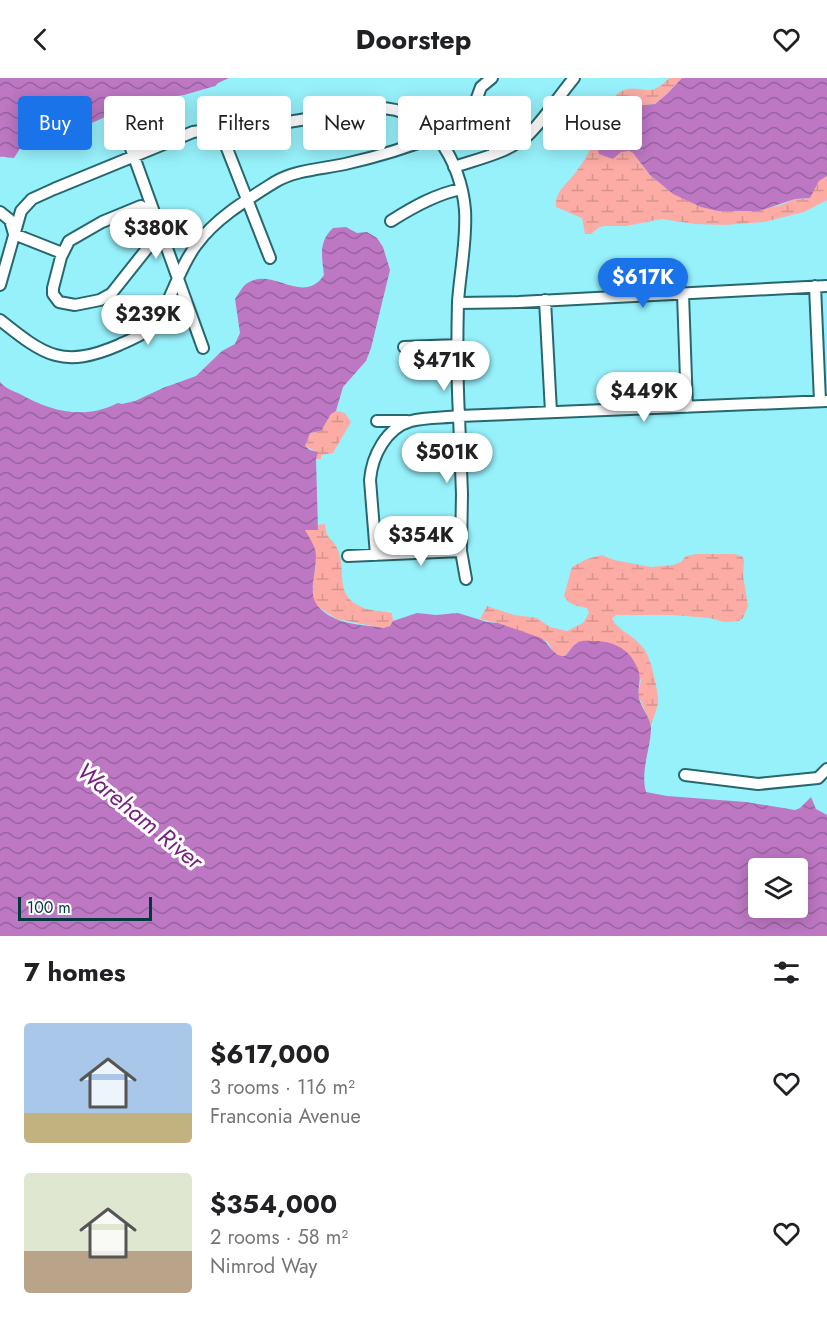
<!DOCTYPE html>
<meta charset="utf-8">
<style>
body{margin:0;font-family:Jost,sans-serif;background:#f6f6f6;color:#202124;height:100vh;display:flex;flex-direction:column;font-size:22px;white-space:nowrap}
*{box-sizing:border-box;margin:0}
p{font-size:20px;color:#757577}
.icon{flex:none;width:33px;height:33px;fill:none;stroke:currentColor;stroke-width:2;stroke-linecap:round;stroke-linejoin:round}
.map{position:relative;height:858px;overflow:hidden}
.side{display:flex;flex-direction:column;background:#fff;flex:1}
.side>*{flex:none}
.banner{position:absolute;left:18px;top:18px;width:792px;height:54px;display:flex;gap:12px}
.controls{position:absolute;left:748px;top:780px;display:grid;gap:12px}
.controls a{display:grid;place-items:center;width:60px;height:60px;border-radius:6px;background:#fff;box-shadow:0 3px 15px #0003;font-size:30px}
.scale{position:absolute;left:18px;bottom:15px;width:134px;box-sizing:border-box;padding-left:6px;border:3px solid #00383d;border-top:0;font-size:16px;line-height:21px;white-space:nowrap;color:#00383d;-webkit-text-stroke:4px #fff;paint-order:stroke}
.price{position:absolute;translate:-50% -51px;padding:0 14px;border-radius:21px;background:#fff;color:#222;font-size:20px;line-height:39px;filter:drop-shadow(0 2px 3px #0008)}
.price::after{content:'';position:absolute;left:50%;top:36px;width:18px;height:14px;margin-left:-9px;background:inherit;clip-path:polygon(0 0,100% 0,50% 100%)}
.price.selected{background:#1a73e8;color:#fff}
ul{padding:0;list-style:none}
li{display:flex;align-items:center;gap:18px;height:150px;padding:0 24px}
li span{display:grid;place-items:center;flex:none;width:168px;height:120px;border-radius:6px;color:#555}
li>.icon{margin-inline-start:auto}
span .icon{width:72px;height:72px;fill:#fffc;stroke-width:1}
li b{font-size:26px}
h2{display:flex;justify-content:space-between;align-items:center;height:72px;padding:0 24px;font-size:26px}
.tag{padding:0 21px;border-radius:6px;background:#fff;box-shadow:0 3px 15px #0003;font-size:21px;line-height:54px}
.tag.selected{background:#1a73e8;color:#fff}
header{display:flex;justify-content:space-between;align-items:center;height:78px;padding:0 24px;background:#fff;font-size:27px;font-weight:700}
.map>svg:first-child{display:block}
.wetland{fill:url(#wetland-marsh)}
.water{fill:url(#water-waves);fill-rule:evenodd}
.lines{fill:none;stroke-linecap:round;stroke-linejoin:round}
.minor-casing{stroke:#27676e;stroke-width:14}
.minor{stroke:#fff;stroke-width:10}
.labels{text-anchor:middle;stroke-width:6;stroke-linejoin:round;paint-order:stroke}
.water-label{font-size:24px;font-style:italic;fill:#751f7d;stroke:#fff}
</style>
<header><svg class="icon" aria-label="back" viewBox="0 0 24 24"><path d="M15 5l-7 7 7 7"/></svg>Doorstep<svg class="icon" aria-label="heart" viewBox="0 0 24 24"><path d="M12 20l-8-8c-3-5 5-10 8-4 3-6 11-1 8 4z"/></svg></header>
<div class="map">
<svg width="827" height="858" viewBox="0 0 827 858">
<defs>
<pattern id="wetland-marsh" width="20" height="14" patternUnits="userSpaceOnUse" patternTransform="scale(1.5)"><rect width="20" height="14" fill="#fcaba5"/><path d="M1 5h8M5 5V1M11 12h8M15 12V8" fill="none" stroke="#d6948f"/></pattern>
<pattern id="water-waves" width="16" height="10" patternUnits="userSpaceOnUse" patternTransform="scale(1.5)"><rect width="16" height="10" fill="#bd77c3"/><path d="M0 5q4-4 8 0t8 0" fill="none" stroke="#9763a0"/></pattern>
</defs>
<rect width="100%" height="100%" fill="#97f1fb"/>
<path class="wetland" d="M669,0h13l-15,16 -12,10 -31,3 -14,15 -12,28 31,1 4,2 17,22 23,19 45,17 61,-5 16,-7 15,-1 9,-17 8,-5v24l-23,12 -40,10 -40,3 -29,-1 -33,-5 -36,7h-23l-5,2 -7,6h-6l-3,-16 -26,-11c-2,-15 12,-24 20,-35 6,-8 13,-19 17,-29 6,-14 12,-45 29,-52 19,-9 26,10 47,-13z
M336,333l9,2 6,9 -18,31 -12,2v4h-5l1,-7 -12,-6 5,-13 11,-2 10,-17z
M325,446c1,16 7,13 12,24 11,23 -5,48 27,60 7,3 19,3 28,5l1,8 -3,5 -7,2 -46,-9 -22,-14 -3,-8 4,-43 -11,-24h13v-5z
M696,476h38l8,2 2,4 -1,15 5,31 -5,12 -4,3 -15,1 -14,-4 -38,-3h-56l-4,4c7,11 16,14 25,22 3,3 7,7 9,11 5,8 13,41 12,50 -1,8 -5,16 -7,23l-13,-30 3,-15 -65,-37 -11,13h-5l-6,-3 -6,-11 -50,-19 -18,-4 7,-13 27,9 23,3 13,9 17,4 16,-8 6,-10 -2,-5c-10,-2 -18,-3 -23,-12l8,-29 15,-8 15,-4 12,5 37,7 22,-2 8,-3 5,-6z"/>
<path class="water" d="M0,0h229l-11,5 -3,3 -31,9 -37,6 -18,9 -15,3 -29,13 -17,13 -12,3h-22l-13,5 -7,11c-5,0 -9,-2 -14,-1z
M682,0h145v98l-8,5 -9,17 -15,1 -36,12h-41l-17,-4 -28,-13 -23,-19 -17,-22 -4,-2 -8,1 -8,7 -14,-5 -1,-4 12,-28 13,-15 32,-3 12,-10z
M346,149l11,6 10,-1 10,6 6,9 7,23 -19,78 -5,13 -23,26 -7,24 -5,3 -10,17 -11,2 -5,13 5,4 8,2 -2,7 2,71h-13c4,8 11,16 11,26 -1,31 -14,47 20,63 14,6 32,6 47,9l7,-2 3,-5 24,-8 19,2 22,-2 29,9 11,1 43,15c9,6 12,19 24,18 4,-4 8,-11 12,-13 4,-3 10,-2 14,-2 22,-1 40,8 47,29 4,10 -1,18 1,28 2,10 11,19 12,29 0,22 -11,43 -5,65l21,4 79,6 49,8 5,-2 11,-11 5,12 11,6v121h-827v-554c5,6 13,9 20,12 32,18 64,26 98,9l4,1 13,-3 28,-13 33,-12 26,-25 13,-7 5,-11 -5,-34c3,-4 7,-12 11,-15 25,-19 57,23 78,-9 -2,-18 -6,-33 9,-47zM759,790h39v40h-39z"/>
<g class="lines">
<defs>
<path id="minor" d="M492,0l-11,9 -4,11 18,55
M120,40l83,230
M219,50l51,130
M454,89c24,-8 53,-14 73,-31 18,-17 31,-39 47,-58
M141,128l15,13 1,17 -46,58 -11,6 -25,5 -16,-3 -6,-8v-6l8,-31 8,-16 33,-19z
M0,134l10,8 4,14 48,19
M391,143c22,-14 45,-27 70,-32
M0,207l21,-74 11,-12 22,-10 139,-57 36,-5 59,-5 87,-14c55,-2 86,53 90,102 2,30 -5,62 -7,92 -1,38 -1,76 1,114 -15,2 -33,1 -48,5 -25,7 -39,35 -41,59l6,75
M815,208l5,115
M683,216l4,113
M545,222l6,112
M458,225l61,-1 308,-16
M0,242c45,36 63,49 119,25 13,-6 29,-12 38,-24 16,-24 22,-54 40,-77 19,-26 51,-45 78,-62 20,-12 47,-13 70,-18 31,-7 62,-16 91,-28
M404,269l54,-2
M377,343h30
M461,473l1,-57 -3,-78 368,-15
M348,478l113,-5 5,28
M685,697l73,9 60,-6 9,-9"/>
</defs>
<use href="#minor" class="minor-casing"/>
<use href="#minor" class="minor"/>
</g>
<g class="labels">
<g class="water-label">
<text transform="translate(140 738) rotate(39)" y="8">Wareham River</text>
</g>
</g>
</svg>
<div class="controls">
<a><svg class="icon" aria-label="layers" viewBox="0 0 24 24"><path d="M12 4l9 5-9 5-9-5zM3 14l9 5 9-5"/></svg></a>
</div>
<div class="scale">100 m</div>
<b class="price" style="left:156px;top:182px">$380K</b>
<b class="price selected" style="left:643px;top:231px">$617K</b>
<b class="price" style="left:148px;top:268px">$239K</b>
<b class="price" style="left:444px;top:314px">$471K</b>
<b class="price" style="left:644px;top:345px">$449K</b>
<b class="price" style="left:447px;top:406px">$501K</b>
<b class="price" style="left:421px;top:489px">$354K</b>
<div class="banner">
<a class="tag selected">Buy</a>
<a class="tag">Rent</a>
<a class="tag">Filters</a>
<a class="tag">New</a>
<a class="tag">Apartment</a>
<a class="tag">House</a>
</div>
</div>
<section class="side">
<h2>7 homes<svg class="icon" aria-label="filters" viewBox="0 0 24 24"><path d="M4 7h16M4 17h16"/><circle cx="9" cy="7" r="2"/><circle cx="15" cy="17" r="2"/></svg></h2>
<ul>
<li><span style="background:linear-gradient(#a9c7e8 75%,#c2b280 0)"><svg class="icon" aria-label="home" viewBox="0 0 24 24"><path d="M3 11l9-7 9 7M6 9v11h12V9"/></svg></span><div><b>$617,000</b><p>3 rooms · 116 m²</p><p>Franconia Avenue</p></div><svg class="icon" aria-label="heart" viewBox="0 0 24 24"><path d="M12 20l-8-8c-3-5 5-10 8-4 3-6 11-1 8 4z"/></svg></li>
<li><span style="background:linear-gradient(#dfe7d0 65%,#b9a48a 0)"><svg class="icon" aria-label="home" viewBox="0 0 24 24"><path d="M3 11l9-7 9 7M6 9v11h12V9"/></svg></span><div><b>$354,000</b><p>2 rooms · 58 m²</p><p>Nimrod Way</p></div><svg class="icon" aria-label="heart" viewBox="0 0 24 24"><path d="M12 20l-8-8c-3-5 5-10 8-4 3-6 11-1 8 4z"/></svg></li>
</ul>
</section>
